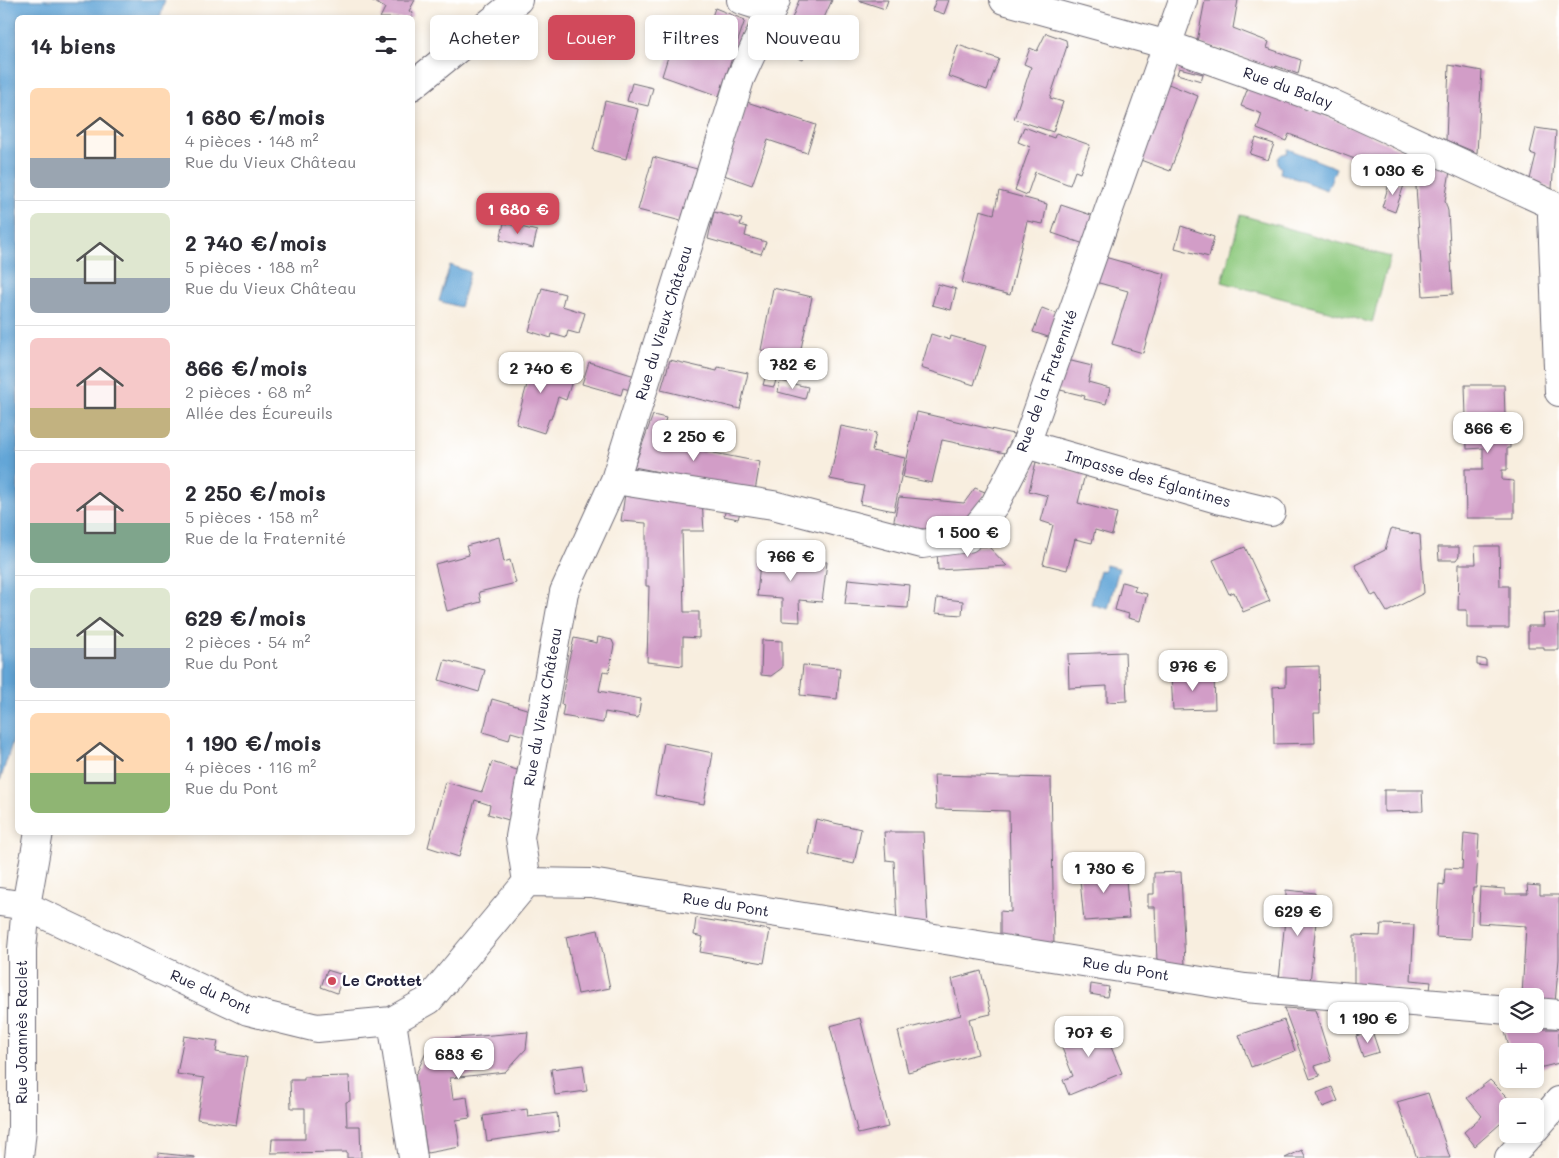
<!DOCTYPE html>
<html lang="fr">
<meta charset="utf-8">
<style>
body{margin:0;font-family:Mali,sans-serif;background:#f2f2f3;color:#2b2b33;height:100vh;display:flex;flex-direction:column;font-size:19px;white-space:nowrap}
*{box-sizing:border-box;margin:0}
p{font-size:16px;color:#7c7c81}
.icon{flex:none;width:28px;height:28px;fill:none;stroke:currentColor;stroke-width:2;stroke-linecap:round;stroke-linejoin:round}
.map{position:relative;flex:1;overflow:hidden}
.panel{position:absolute;left:15px;top:15px;width:400px;height:820px;display:flex;flex-direction:column;background:#fff;border-radius:8px;box-shadow:0 2px 8px #0003}
.panel>*{flex:none}
.banner{position:absolute;left:430px;top:15px;width:475px;height:45px;display:flex;gap:10px}
.tools{position:absolute;left:1499px;top:988px;display:grid;gap:10px}
.tools a{display:grid;place-items:center;width:45px;height:45px;border-radius:8px;background:#fff;box-shadow:0 2px 8px #0003;font-size:25px}
.price{position:absolute;translate:-50% -42px;padding:0 11px;border-radius:10px;background:#fff;color:#222;font-size:16px;line-height:32px;filter:drop-shadow(0 1px 2px #0008)}
.price::after{content:'';position:absolute;left:50%;top:30px;width:15px;height:11px;margin-left:-8px;background:inherit;clip-path:polygon(0 0,100% 0,50% 100%)}
.price.on{background:#d1495b;color:#fff}
ul{padding:0;list-style:none}
li{display:flex;align-items:center;gap:15px;height:125px;padding:0 15px}
li+li{border-top:1px solid #e1e1e2}
li span{display:grid;place-items:center;flex:none;width:140px;height:100px;border-radius:8px;color:#555}
li>.icon{margin-inline-start:auto}
span .icon{width:60px;height:60px;fill:#fffc;stroke-width:1}
li b{font-size:21px}
h2{display:flex;justify-content:space-between;align-items:center;height:60px;padding:0 15px;font-size:21px}
.chip{padding:0 18px;border-radius:8px;background:#fff;box-shadow:0 2px 8px #0003;font-size:18px;line-height:45px}
.chip.on{background:#d1495b;color:#fff}
.map>svg:first-child{display:block}
.green{fill:#8fca7f;stroke:#58765d}
.water{fill:#63a6d7;stroke:#426489}
.building{fill:#d29dc7}
.lines{fill:none;stroke-linecap:round;stroke-linejoin:round}
.street-casing{stroke:#6d6974;stroke-width:30}
.secondary-casing{stroke:#6d6974;stroke-width:30}
.street{stroke:#fff;stroke-width:28}
.secondary{stroke:#fff;stroke-width:28}
.poi-dot{fill:#d1495b;stroke:#fff;stroke-width:2}
.labels{text-anchor:middle;stroke-width:5;stroke-linejoin:round;paint-order:stroke}
.street-label{font-size:15px;fill:#22223b;stroke:#fff}
.poi-label{font-size:15px;font-weight:bold;fill:#22223b;stroke:#fff;text-anchor:start}
</style>
<div class="map">
<svg width="1559" height="1158" viewBox="0 0 1559 1158">
<rect width="100%" height="100%" fill="#fff"/>
<filter id="ink" filterUnits="userSpaceOnUse"><feTurbulence type="fractalNoise" baseFrequency=".02" numOctaves="2"/><feDisplacementMap in="SourceGraphic" scale="10" xChannelSelector="R" yChannelSelector="G"/><feConvolveMatrix kernelMatrix="1 2 1 2 8 2 1 2 1" color-interpolation-filters="sRGB"/></filter>
<filter id="wash" filterUnits="userSpaceOnUse"><feTurbulence type="fractalNoise" baseFrequency=".0096" numOctaves="4" result="noise"/><feDisplacementMap in="SourceGraphic" scale="20" xChannelSelector="R" yChannelSelector="G"/><feGaussianBlur stdDeviation="1.12" result="paint"/><feColorMatrix in="noise" values="0 0 0 0 0 0 0 0 0 0 0 0 0 0 0 0 0 1.4 0 .05"/><feComposite in="paint" operator="in"/></filter>
<g filter="url(#wash)">
<rect width="100%" height="100%" fill="#f8eedf"/>
<path class="green" d="M1241,215l149,42 -18,66 -150,-41z"/>
<path class="water" d="M0,0h165l-5,17 -142,1v707l-18,56z
M1288,149l48,19 -9,22 -47,-17 1,-5 -3,-4c-1,-7 2,-10 9,-11z
M450,265l20,7 -10,35 -21,-6z
M1105,565l14,3 -11,41 -17,-5 9,-34 4,1z"/>
<g id="blocks">
<path class="building" d="M371,0h44l-6,11 4,2 -2,5h-31l5,-10z
M799,0h33l-20,45 -3,-1 -6,16 -23,-10z
M858,0h30l-3,9z
M936,0h13l-5,14 -12,-4z
M1205,0h33l-5,28 36,14 -2,6 34,12 -3,14 -22,-8 -1,4 -50,-20 -28,-8z
M715,8l30,12 -26,76 -57,-20 15,-48 28,8z
M1046,33l20,7 1,6 -17,52 13,4 -10,30 -39,-13 17,-52 -7,-3 6,-16 7,3z
M958,45l41,14 -12,31 -39,-14z
M1449,65l33,6 -5,82 -31,-13z
M1179,68l24,6 -2,7 -24,-7z
M632,83l21,5 -5,18 -21,-5z
M1166,83l32,13 -28,75 -32,-12z
M1249,85l67,27 91,40 3,28 -121,-46 -3,7 -29,-12 5,-15 -21,-8z
M605,101l33,8 -12,50 -33,-9z
M747,102l69,23 -9,28 -39,-13 -16,45 -28,-10z
M1024,127l30,11 2,-5 34,12 -10,28 -5,-2 -5,14 -35,-13 -8,23 -12,-5 15,-43 -12,-5z
M1536,128l20,3 -4,58 -22,-10 6,-24 -6,-2z
M1256,138l18,6 -6,16 -18,-6z
M1414,155l36,16 -5,30 3,10 5,83 -30,2z
M653,157l44,12 -16,52 -43,-11z
M1390,181l14,4 -9,27 -13,-5z
M999,191l48,13 -4,20 -16,-3 -17,74 -48,-12 18,-73 14,4z
M1061,205l36,12 -10,28 -35,-12z
M714,212l28,7 -2,6 7,2 -2,9 21,6 -5,12 -53,-15z
M504,223l33,8 -4,17 -33,-8z
M1181,226l33,11 -5,20 -34,-9z
M1101,256l64,18 -22,79 -31,-9 16,-53 -36,-10z
M938,284l18,5 -5,21 -19,-5z
M542,288l23,6 -3,12 23,7 -6,21 -11,-3 -2,7 -14,-4 -1,4 -22,-7z
M773,288l39,9 -13,61 -38,-8z
M1042,308l18,7 -9,23 -18,-6z
M931,334l19,6 1,-4 35,10 -12,39 -53,-17z
M520,359l45,14 -1,2 9,3 -7,22 -8,-3 -7,22h-2l-5,14 -28,-9 12,-43 -13,-4z
M1063,359l29,7 -4,16 22,6 -4,16 -22,-5 1,-3 -33,-8z
M670,360l47,11 1,-4 30,6 -8,36 -79,-19z
M589,362l46,14 -5,14 -7,-2 -2,7 -39,-11z
M765,378l11,2 -2,7 -11,-2z
M780,381l28,6 -3,12 -27,-7z
M1465,385h39l1,30h4l1,33h-3v22h-5v10l12,1v37h-48l-1,-49h18v-21l-16,1z
M917,412l91,21 6,1 -9,19 -63,-13 -10,43 -29,-6z
M653,415l13,3 -8,24 102,20 -5,29 -121,-24z
M841,426l35,7 -4,18 33,7 -11,53 -34,-7 4,-18 -34,-7z
M1036,462l49,12 -7,29 39,10 -5,22 -17,-5 -3,13 -17,-4 -8,31 -24,-6 10,-39 -12,-4 7,-25 -19,-5z
M975,488l10,4 -6,13 -19,19 -21,7 -46,-6 6,-28 65,6z
M625,494l77,6 2,31h-22l2,81h15v26l-16,-1v29l-36,-4 2,-76h-3v-63l-25,-2z
M727,505l14,4 -3,10 -14,-3z
M1391,529l29,6 4,58 -37,19 -11,-18 -4,2 -17,-31 30,-15z
M499,537l5,25 6,-2 6,23 -37,9 2,10 -34,9 -12,-47 34,-9 -3,-9z
M988,546l19,20 -69,4 -1,-21z
M1475,546h24l1,40h9v42h-42v-18h-9l1,-46h17z
M1245,547l25,54 -27,11 -9,-20 -5,2 -16,-34z
M1438,547h21v9l-3,4h-17z
M761,550l26,3v5l40,4 -5,40 -23,-2 1,22 -18,-1v-23l-25,-2z
M848,579l62,6 -2,23 -63,-4z
M1122,582l14,4 -2,5 13,3 -7,27 -12,-3 1,-4 -14,-4z
M937,598l26,3 -1,14 -27,-2z
M1559,613v37h-15v-3h-16v-21h16l-1,-12z
M598,637l14,3 2,5 -5,27 -6,-1 -4,20 42,8 -3,19 -33,-6 -2,11 -41,-7 2,-11 -3,-1 7,-41 6,-25 23,5z
M762,640l20,1v27l-11,8 -10,-1z
M1125,652l2,49 -20,1v-16l-38,2 -1,-34z
M1477,658l9,2v6l-9,-1z
M445,660l40,10 -6,22 -40,-12z
M803,665l37,3 -3,31 -37,-4z
M1319,666l1,47h-6l1,30 -41,1 -1,-57 13,-1v-19z
M1214,674l1,35 -42,1 -2,-35z
M492,699l38,11 -5,26 -14,-4 -2,8 -26,-8z
M664,743l49,10 -9,51 -49,-9z
M492,762l28,9 -8,50 -24,-7 2,-9 -15,-5 -16,57 -31,-10 17,-65 37,10z
M934,775l117,3 3,169 -54,-9v-27l11,1 -2,-101 -73,-2z
M1384,790h38l1,21 -39,1z
M816,819l45,10 -7,35 -45,-10z
M884,832h39l5,96 -31,-5 -3,-62 -8,-1z
M1464,833l15,2 -3,53h-3l-2,51 -35,-2 3,-53 5,1 1,-17 17,1z
M1125,866l4,52 -45,3 -5,-51z
M1181,872l4,94 -28,-4 -2,-55h-7v-13h6v-21z
M1527,885l13,1v9h19v64l-4,44 -20,-2v-5h-13l4,-70 -48,-3 2,-36 25,2v5h23z
M1286,890l29,3v18h2l-7,72 -31,-3 7,-71z
M696,918l74,12 -6,33 -64,-11 3,-15 -9,-2z
M1381,924l33,1 -3,55 20,2 -1,8 -76,-5v-50l26,1z
M598,930l12,58 -32,6 -12,-57z
M327,970l16,5 -6,18 -16,-6z
M981,971l10,43 -22,5 9,35 -70,18 -10,-41 63,-16 -9,-36z
M1091,984l18,3 -2,10 -17,-3z
M1284,1008l31,2 16,51 -16,5 5,10 -10,3z
M860,1018l28,109 -30,7 -28,-108z
M1284,1020l11,31 -44,16 -12,-32z
M1100,1021l22,52 -53,22 -6,-15 10,-4 -15,-38z
M1503,1024l33,2 1,3h22v34l-20,5 -4,-11v-6h-25z
M1372,1031l7,21 -16,5 -7,-21z
M528,1032l-2,17 -21,23 -55,6 3,21 14,-2 3,21 -14,2 4,27 -33,6 -12,-77 17,-36z
M184,1036l34,5 -2,11 31,5 -11,68 -39,-6 7,-41 -27,-4z
M583,1065l4,26 -32,4 -4,-26z
M349,1076l1,25 -4,1 1,24h13l1,32h-14v-6l-76,1 1,-14h33v-31h-14l-1,-28h14v-3z
M1490,1080l26,26h-8v11l-33,29 -11,-14 18,-16 -15,-18z
M1332,1087l6,14 -15,6 -6,-14z
M1428,1093l22,65h-33l-20,-56z
M527,1109l1,8 29,-4 2,18 -72,10 -4,-25z
M1302,1150l4,8h-21z
M158,1153l37,4v1h-37z"/>
</g>
</g>
<g filter="url(#ink)">
<use href="#blocks" fill-opacity="0" stroke="#6d6974" stroke-width="1"/>
<g class="lines">
<defs>
<path id="street" d="M741,0l31,10
M1004,0l164,45 163,58 228,105
M412,86l106,-86
M1554,206l-2,10 7,176
M1026,444l195,56 50,12
M615,480l158,25 149,39 46,-6 27,-34 31,-60 157,-444
M527,882l-7,-45 44,-245 51,-112 125,-401 36,-79
M0,902l26,4 222,105 69,17 75,-7 37,-21 98,-118 64,1 654,105 263,22
M1535,1012l24,2
M392,1021l21,137
M19,1158l3,-29v-180l4,-43 13,-74"/>
<path id="secondary" d="M1535,1129l24,-28
M1509,1158l22,-24"/>
</defs>
<use href="#street" class="street-casing"/>
<use href="#secondary" class="secondary-casing"/>
<use href="#street" class="street"/>
<use href="#secondary" class="secondary"/>
</g>
</g>
<circle class="poi-dot" cx="332" cy="981" r="5"/>
<g class="labels">
<g class="street-label">
<text transform="translate(1288 88) rotate(20)" y="5">Rue du Balay</text>
<text transform="translate(664 323) rotate(-73)" y="5">Rue du Vieux Château</text>
<text transform="translate(1047 381) rotate(-70)" y="5">Rue de la Fraternité</text>
<text transform="translate(1148 479) rotate(16)" y="5">Impasse des Églantines</text>
<text transform="translate(543 707) rotate(-80)" y="5">Rue du Vieux Château</text>
<text transform="translate(726 905) rotate(9)" y="5">Rue du Pont</text>
<text transform="translate(1126 969) rotate(9)" y="5">Rue du Pont</text>
<text transform="translate(211 992) rotate(24)" y="5">Rue du Pont</text>
<text transform="translate(22 1032) rotate(-90)" y="5">Rue Joannès Raclet</text>
</g>
<g class="poi-label">
<text x="342" y="986">Le Crottet</text>
</g>
</g>
</svg>
<div class="tools">
<a><svg class="icon" aria-label="layers" viewBox="0 0 24 24"><path d="M12 4l9 5-9 5-9-5zM3 14l9 5 9-5"/></svg></a>
<a>+</a>
<a>−</a>
</div>
<b class="price" style="left:1393px;top:196px">1 030 €</b>
<b class="price on" style="left:518px;top:235px">1 680 €</b>
<b class="price" style="left:793px;top:390px">782 €</b>
<b class="price" style="left:541px;top:394px">2 740 €</b>
<b class="price" style="left:1488px;top:454px">866 €</b>
<b class="price" style="left:694px;top:462px">2 250 €</b>
<b class="price" style="left:968px;top:558px">1 500 €</b>
<b class="price" style="left:791px;top:582px">766 €</b>
<b class="price" style="left:1193px;top:692px">976 €</b>
<b class="price" style="left:1104px;top:894px">1 730 €</b>
<b class="price" style="left:1298px;top:937px">629 €</b>
<b class="price" style="left:1368px;top:1044px">1 190 €</b>
<b class="price" style="left:1089px;top:1058px">707 €</b>
<b class="price" style="left:459px;top:1080px">683 €</b>
<div class="banner">
<a class="chip">Acheter</a>
<a class="chip on">Louer</a>
<a class="chip">Filtres</a>
<a class="chip">Nouveau</a>
</div>
<section class="panel">
<h2>14 biens<svg class="icon" aria-label="filters" viewBox="0 0 24 24"><path d="M4 7h16M4 17h16"/><circle cx="9" cy="7" r="2"/><circle cx="15" cy="17" r="2"/></svg></h2>
<ul>
<li><span style="background:linear-gradient(#ffd9b3 70%,#9aa5b1 0)"><svg class="icon" aria-label="home" viewBox="0 0 24 24"><path d="M3 11l9-7 9 7M6 9v11h12V9"/></svg></span><div><b>1 680 €/mois</b><p>4 pièces · 148 m²</p><p>Rue du Vieux Château</p></div></li>
<li><span style="background:linear-gradient(#dfe7d0 65%,#9aa5b1 0)"><svg class="icon" aria-label="home" viewBox="0 0 24 24"><path d="M3 11l9-7 9 7M6 9v11h12V9"/></svg></span><div><b>2 740 €/mois</b><p>5 pièces · 188 m²</p><p>Rue du Vieux Château</p></div></li>
<li><span style="background:linear-gradient(#f6c9c9 70%,#c2b280 0)"><svg class="icon" aria-label="home" viewBox="0 0 24 24"><path d="M3 11l9-7 9 7M6 9v11h12V9"/></svg></span><div><b>866 €/mois</b><p>2 pièces · 68 m²</p><p>Allée des Écureuils</p></div></li>
<li><span style="background:linear-gradient(#f6c9c9 60%,#7fa58c 0)"><svg class="icon" aria-label="home" viewBox="0 0 24 24"><path d="M3 11l9-7 9 7M6 9v11h12V9"/></svg></span><div><b>2 250 €/mois</b><p>5 pièces · 158 m²</p><p>Rue de la Fraternité</p></div></li>
<li><span style="background:linear-gradient(#dfe7d0 60%,#9aa5b1 0)"><svg class="icon" aria-label="home" viewBox="0 0 24 24"><path d="M3 11l9-7 9 7M6 9v11h12V9"/></svg></span><div><b>629 €/mois</b><p>2 pièces · 54 m²</p><p>Rue du Pont</p></div></li>
<li><span style="background:linear-gradient(#ffd9b3 60%,#8fb573 0)"><svg class="icon" aria-label="home" viewBox="0 0 24 24"><path d="M3 11l9-7 9 7M6 9v11h12V9"/></svg></span><div><b>1 190 €/mois</b><p>4 pièces · 116 m²</p><p>Rue du Pont</p></div></li>
</ul>
</section>
</div>
